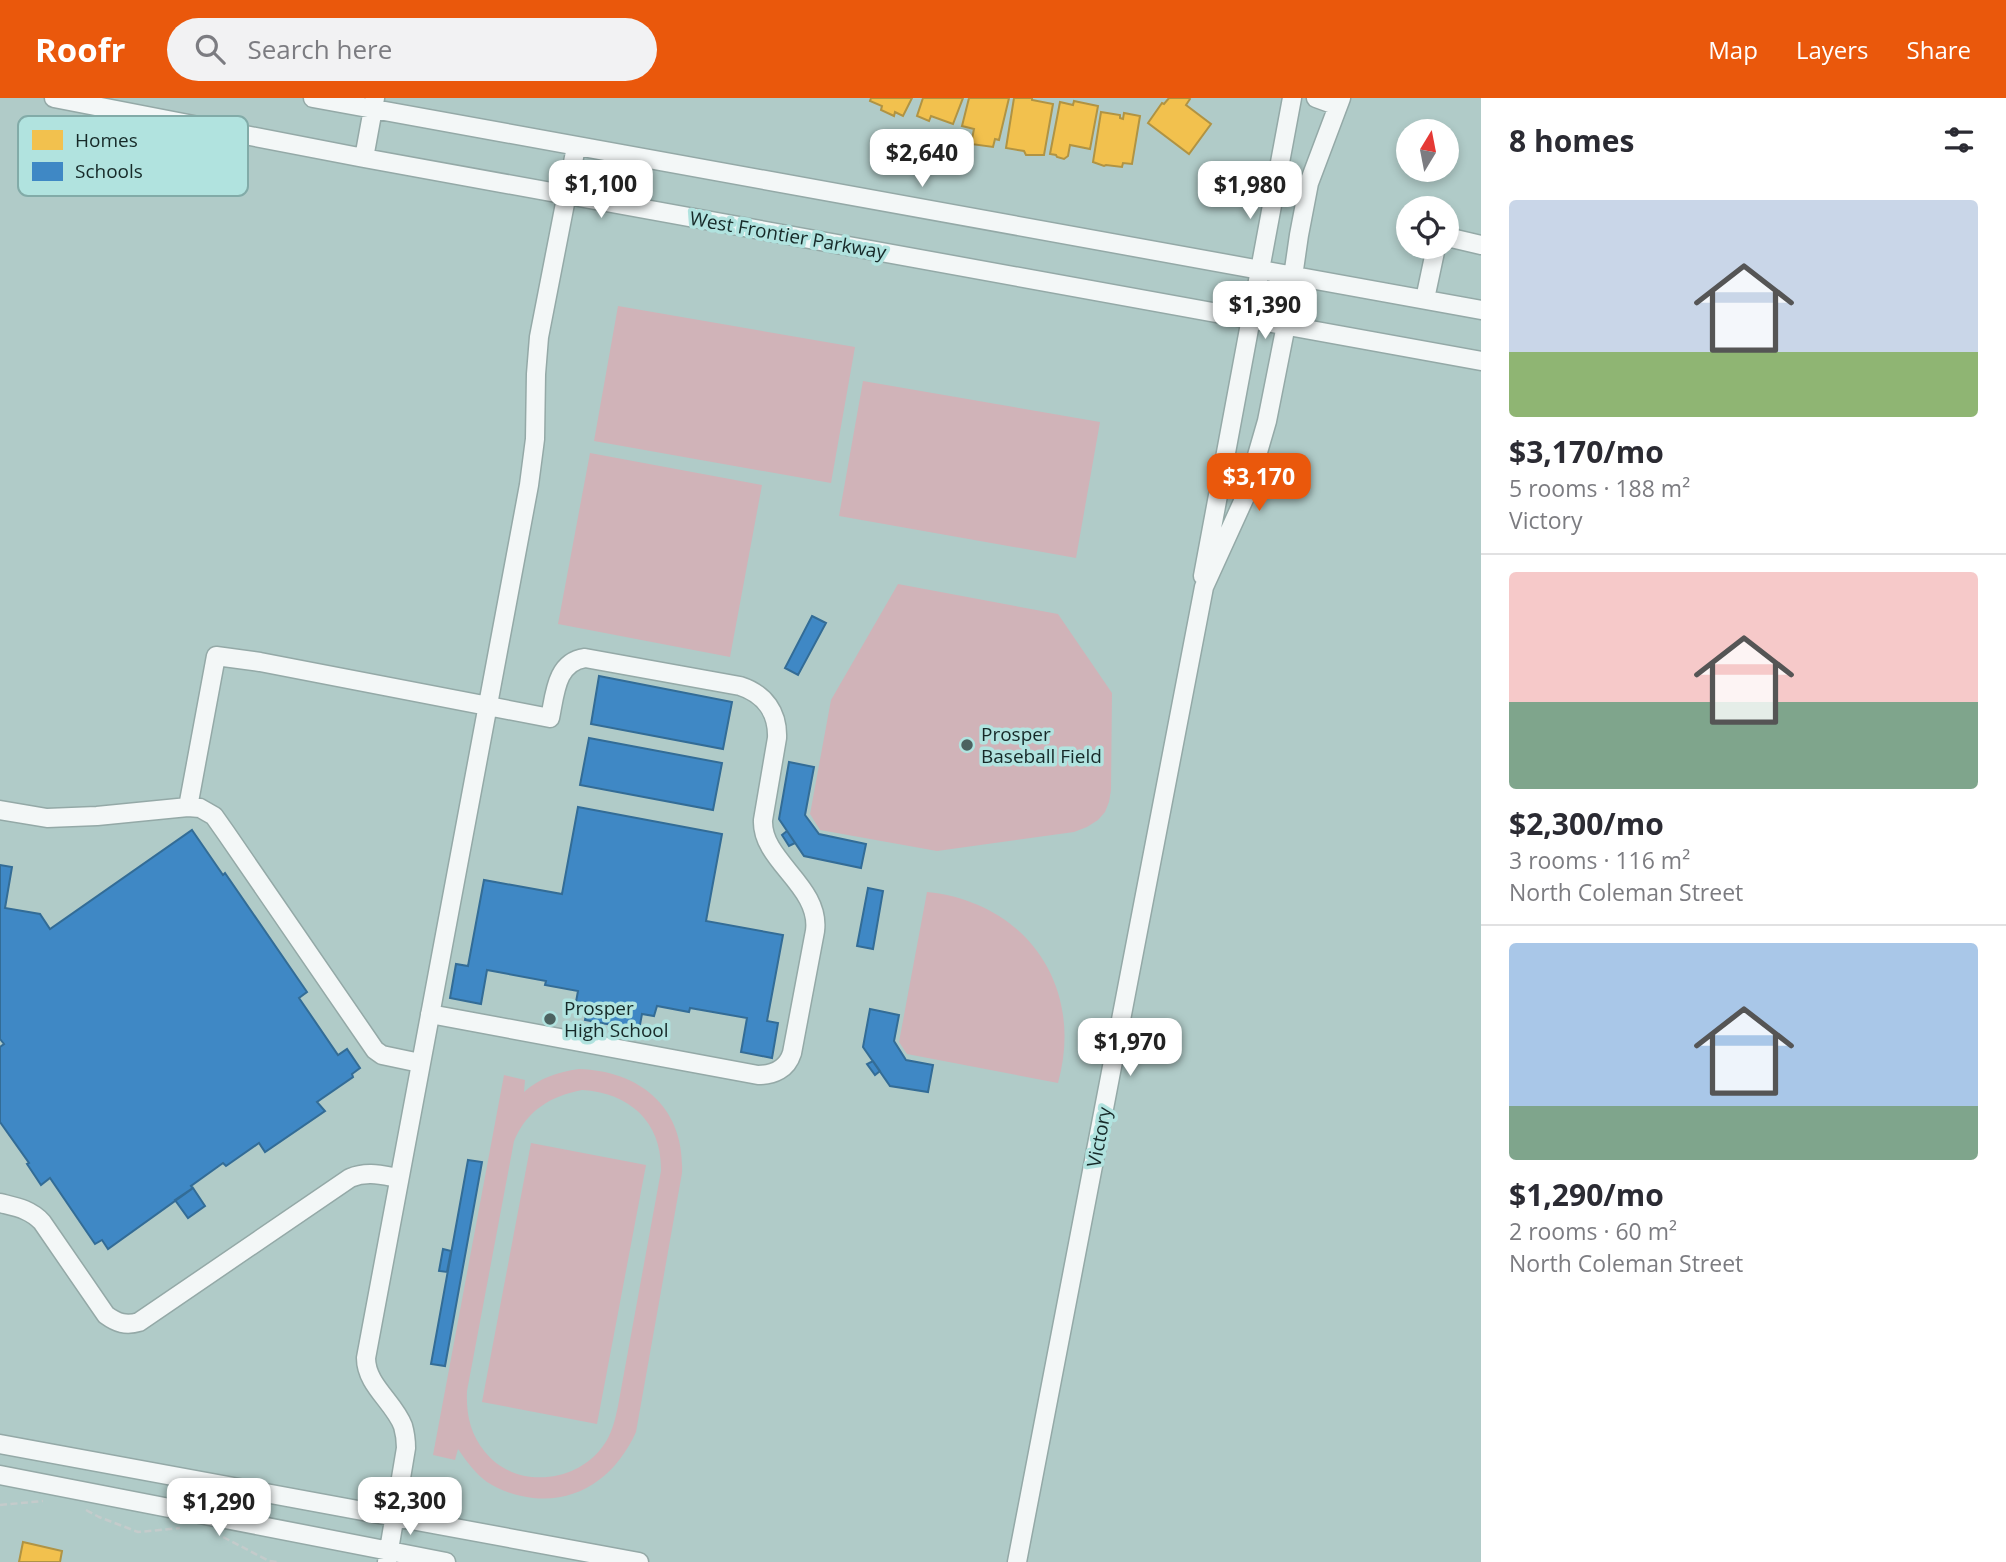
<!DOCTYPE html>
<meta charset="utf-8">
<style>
body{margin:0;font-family:"Open Sans",sans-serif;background:#f2f2f3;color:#2b2b33;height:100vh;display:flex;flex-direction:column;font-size:26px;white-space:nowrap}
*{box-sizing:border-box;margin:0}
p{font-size:23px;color:#7c7c81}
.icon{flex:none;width:38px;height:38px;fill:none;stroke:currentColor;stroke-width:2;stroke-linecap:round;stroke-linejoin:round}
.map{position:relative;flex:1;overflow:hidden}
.sheet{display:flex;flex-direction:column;background:#fff;width:525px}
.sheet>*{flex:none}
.needle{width:46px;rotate:10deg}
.fabs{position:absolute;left:1396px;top:21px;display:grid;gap:14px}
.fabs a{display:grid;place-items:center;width:63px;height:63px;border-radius:50%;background:#fff;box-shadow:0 4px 10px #0003;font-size:35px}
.price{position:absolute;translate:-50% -60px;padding:0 16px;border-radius:14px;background:#fff;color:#222;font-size:23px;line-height:46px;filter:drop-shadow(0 2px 4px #0008)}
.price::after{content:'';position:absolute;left:50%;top:42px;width:21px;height:16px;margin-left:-10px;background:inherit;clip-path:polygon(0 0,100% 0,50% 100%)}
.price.current{background:#ea580c;color:#fff}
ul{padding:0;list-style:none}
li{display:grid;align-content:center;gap:14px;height:371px;padding:0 28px}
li+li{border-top:2px solid #e1e1e2}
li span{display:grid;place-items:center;height:217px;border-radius:7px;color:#555}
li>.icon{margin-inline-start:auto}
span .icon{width:126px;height:126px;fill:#fffc;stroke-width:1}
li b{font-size:30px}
h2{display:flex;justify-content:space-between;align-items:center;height:84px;padding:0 28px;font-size:30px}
header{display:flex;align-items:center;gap:42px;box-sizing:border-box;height:98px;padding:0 35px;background:#ea580c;color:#fff}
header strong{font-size:33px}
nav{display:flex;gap:38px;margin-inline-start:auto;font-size:24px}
.search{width:490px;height:63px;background:#f2f2f3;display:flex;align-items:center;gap:18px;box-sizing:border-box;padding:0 24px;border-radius:38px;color:#7c7c81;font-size:26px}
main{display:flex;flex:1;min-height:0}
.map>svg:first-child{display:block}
.green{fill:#d0b3b8;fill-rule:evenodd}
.homes{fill:#f2c14e;stroke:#b09343;stroke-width:2}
.schools{fill:#3f88c5;stroke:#336c96;stroke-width:2}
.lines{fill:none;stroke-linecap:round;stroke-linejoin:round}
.minor-casing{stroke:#94a9a7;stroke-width:21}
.path{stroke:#c4cbcb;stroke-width:2.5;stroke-dasharray:7 3.5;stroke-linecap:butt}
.minor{stroke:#f3f7f7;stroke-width:18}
.poi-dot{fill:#4c6260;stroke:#b1e3df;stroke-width:2.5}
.labels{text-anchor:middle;stroke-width:7;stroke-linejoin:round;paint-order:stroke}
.street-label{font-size:19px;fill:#162928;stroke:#b1e3df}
.poi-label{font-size:19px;fill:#162928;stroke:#b1e3df;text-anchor:start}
.key{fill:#b1e3df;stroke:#82aba8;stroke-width:2}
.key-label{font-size:19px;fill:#162928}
</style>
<header>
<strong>Roofr</strong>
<div class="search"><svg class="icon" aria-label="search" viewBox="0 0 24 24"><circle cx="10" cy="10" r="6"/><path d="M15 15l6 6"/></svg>Search here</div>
<nav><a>Map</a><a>Layers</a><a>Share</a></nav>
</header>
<main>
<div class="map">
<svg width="1481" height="1464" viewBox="0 0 1481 1464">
<rect width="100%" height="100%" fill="#b0cbc8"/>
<path class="green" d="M618,208l237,41 -24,136 -237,-42z
M863,283l237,41 -24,136 -237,-42z
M590,355l172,32 -32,172 -172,-33z
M898,486l160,30 54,79 -1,97 -2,12 -4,10 -7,8 -11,7 -13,5 -137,19 -117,-21 -10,-16 21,-114z
M927,794c99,10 158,94 131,191l-151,-29 -8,-12z
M579,971c62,2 106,39 103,104l-46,259c-19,42 -55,71 -103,66 -16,-2 -32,-7 -46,-16 -12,-9 -20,-20 -29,-33l-3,11 -22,-5 71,-380 21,5 -1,12c16,-14 33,-20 55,-23zM582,992c48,3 80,32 79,81l-43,235c-3,14 -6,28 -15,40 -27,38 -88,43 -118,6 -15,-18 -19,-39 -18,-61l47,-250c13,-31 37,-45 68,-51z
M531,1045l115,22 -49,259 -115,-22z"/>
<path class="homes" d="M871,0h41l-9,18 -8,-4 -1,4 -13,-6 1,-4 -12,-5z
M923,0h40l-10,26 -22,-8 -2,5 -12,-5z
M969,0h40l-10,42 -4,-1 -2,8 -22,-3 3,-15 -12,-3z
M1014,0h18v2l21,4 -9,51h-18l-2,-4 -18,-3z
M1169,0h20l1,1 -4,6 25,19 -22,30 -41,-31 14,-20 2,1z
M1074,3l24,5 -8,43 -20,-4 -2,11 -4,3 -7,-2 -1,-2 -6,-1 10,-52 13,3z
M1101,14l19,3v3l3,1 1,-6 16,3 -8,48 -9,-1 -1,4 -16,-2 -2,1 -11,-4z
M23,1444l39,9 -2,11h-41z"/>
<path class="schools" d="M812,518l14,7 -28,52 -13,-7z
M599,578l133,26 -9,47 -132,-25z
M589,640l133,25 -9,47 -133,-25z
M789,664l25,5 -9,48 14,19 47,10 -5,24 -57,-12 -25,-37z
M578,709l144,27 -16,87 77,14 -16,86 11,2 -6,35 -31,-6 6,-34 -57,-10 -1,4 -32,-6 -3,10 -12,-2 -3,16 -54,-10 3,-16 -12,-2 2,-11 -33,-6 1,-4 -59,-11 -6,34 -31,-6 6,-34 12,2 16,-86 78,14z
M192,732l31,45 2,-2 82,119 -8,6 39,57 9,-6 13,19 -8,6 1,3 -36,25 8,9 -60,41 -6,-9 -33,23 -3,-3 -32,23 2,2 -85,61 -6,-9 -7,4 -45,-66 -9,7 -14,-21 2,-1 -29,-41v-75l4,-3 -4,-5v-174l12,2 -7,41 35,6 10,15z
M787,733l8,12 -6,3 -7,-11z
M868,790l15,3 -10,58 -16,-3z
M870,911l29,6 -5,26 12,19 27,5 -5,27 -38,-6 -27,-39z
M873,963l7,10 -5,4 -8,-11z
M468,1062l14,2 -37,204 -14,-2z
M193,1090l12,18 -17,12 -13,-18z
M443,1151l8,2 -4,21 -8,-1z"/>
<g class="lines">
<defs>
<path id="minor" d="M54,0l310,60 1117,203
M313,0l1168,212
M1316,0l22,8
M364,60l11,-60
M1447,139l34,8
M1425,201l11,-52
M1203,478l89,-478
M188,709l28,-151 44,6 290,56c5,-24 6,-56 35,-60l155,28c25,8 38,27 37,52l-14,82c-2,41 58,66 52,111l-23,122c-5,16 -18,22 -34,22l-328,-61
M0,712l47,8 50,-2 91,-9 12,1 14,8 12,17 149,217 7,5 38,8
M0,1105c16,4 30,6 42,19l64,93c11,8 20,11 33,7l211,-144c17,-7 31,-3 49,0
M0,1346l639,118
M0,1377l446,87
M387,1464l19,-114c0,-8 -1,-15 -3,-22 -9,-24 -37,-41 -37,-68l163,-873 6,-46 1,-65 3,-37 37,-190
M1017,1464l187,-975 41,-90 22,-76 19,-96 13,-90 10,-52 32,-85"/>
</defs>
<use href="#minor" class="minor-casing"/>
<path class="path" d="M0,1407l43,-4
M86,1412l13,7 39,15 42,-4
M223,1439l46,24 8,1"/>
<use href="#minor" class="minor"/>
</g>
<g class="poi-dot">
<circle cx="967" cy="647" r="7"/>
<circle cx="550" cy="921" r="7"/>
</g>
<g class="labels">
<g class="street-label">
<text transform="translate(788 137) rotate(10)" y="7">West Frontier Parkway</text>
<text transform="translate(1099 1039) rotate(-79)" y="7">Victory</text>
</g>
<g class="poi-label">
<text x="981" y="643">Prosper<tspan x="981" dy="22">Baseball Field</tspan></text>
<text x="564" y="917">Prosper<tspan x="564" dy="22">High School</tspan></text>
</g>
</g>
<rect x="18" y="18" width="230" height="80" rx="10" class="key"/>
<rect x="32" y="32" width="31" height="20" fill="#f2c14e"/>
<rect x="32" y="64" width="31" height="19" fill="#3f88c5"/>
<g class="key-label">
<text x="75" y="49">Homes</text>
<text x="75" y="80">Schools</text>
</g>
</svg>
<div class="fabs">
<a><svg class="needle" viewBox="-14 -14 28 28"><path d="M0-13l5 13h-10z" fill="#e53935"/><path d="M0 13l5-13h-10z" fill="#7c7c81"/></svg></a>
<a><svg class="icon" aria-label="locate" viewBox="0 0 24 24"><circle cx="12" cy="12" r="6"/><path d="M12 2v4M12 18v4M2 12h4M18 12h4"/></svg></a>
</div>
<b class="price" style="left:922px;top:91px">$2,640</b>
<b class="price" style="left:601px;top:122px">$1,100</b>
<b class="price" style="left:1250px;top:123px">$1,980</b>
<b class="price" style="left:1265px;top:243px">$1,390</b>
<b class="price current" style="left:1259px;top:415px">$3,170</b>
<b class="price" style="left:1130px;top:980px">$1,970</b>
<b class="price" style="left:410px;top:1439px">$2,300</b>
<b class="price" style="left:219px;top:1440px">$1,290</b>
</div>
<section class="sheet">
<h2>8 homes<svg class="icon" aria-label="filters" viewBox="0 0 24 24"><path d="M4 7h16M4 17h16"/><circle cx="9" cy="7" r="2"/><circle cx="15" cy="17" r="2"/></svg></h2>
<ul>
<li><span style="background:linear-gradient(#c9d6e8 70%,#8fb573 0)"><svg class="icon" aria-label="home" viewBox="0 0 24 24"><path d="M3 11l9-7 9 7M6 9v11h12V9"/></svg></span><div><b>$3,170/mo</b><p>5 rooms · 188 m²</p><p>Victory</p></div></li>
<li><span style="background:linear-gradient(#f6c9c9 60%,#7fa58c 0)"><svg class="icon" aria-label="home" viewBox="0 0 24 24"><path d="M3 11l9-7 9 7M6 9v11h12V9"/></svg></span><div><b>$2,300/mo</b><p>3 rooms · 116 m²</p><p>North Coleman Street</p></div></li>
<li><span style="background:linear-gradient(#a9c7e8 75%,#7fa58c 0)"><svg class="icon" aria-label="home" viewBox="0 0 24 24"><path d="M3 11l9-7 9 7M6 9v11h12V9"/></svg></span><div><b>$1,290/mo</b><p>2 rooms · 60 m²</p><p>North Coleman Street</p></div></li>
</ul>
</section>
</main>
